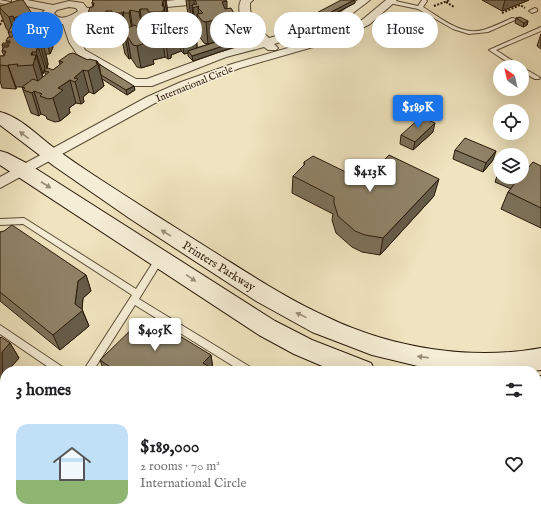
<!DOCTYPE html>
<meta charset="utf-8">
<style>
body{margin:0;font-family:"IM FELL English",serif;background:#f2f2f2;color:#202124;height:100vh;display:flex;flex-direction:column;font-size:15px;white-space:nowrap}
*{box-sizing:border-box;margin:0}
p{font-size:13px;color:#757577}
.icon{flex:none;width:22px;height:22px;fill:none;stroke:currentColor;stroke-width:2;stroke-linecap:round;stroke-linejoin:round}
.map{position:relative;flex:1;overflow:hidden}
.details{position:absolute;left:0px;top:366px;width:541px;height:156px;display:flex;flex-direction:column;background:#fff;border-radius:16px 16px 0 0;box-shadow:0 4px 16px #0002}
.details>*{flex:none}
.guide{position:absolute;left:12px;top:12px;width:517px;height:36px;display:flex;gap:8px}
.needle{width:26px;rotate:326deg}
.fabs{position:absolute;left:493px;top:60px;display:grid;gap:8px}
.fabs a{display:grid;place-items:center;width:36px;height:36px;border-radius:50%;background:#fff;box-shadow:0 4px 16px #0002;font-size:20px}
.price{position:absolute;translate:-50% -34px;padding:0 9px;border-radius:4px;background:#fff;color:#222;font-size:13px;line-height:26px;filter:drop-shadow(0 1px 2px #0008)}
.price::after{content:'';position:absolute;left:50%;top:24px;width:12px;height:9px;margin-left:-6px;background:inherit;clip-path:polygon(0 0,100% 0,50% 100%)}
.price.current{background:#1a73e8;color:#fff}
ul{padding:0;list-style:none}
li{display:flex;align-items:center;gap:12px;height:100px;padding:0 16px}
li+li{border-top:1px solid #e0e0e0}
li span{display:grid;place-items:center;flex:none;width:112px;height:80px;border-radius:12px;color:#555}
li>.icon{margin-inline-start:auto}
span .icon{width:48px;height:48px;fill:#fffc;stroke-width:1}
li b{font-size:17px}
h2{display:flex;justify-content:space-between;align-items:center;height:48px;padding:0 16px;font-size:17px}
.pill{padding:0 14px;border-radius:18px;background:#fff;box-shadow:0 4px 16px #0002;font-size:14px;line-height:36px}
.pill.current{background:#1a73e8;color:#fff}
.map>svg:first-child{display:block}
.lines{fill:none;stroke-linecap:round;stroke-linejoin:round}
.service-casing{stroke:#5b4c36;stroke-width:2}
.minor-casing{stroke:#5b4c36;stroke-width:2}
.secondary-casing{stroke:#2a1909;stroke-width:2}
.path{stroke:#2a1909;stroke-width:2;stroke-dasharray:2 1.5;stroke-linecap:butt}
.service{fill:#f5edd5;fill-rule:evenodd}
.minor{fill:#f5edd5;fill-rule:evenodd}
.secondary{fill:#f5edd5;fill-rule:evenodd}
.wall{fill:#7c7159;stroke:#2a1909;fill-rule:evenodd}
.shaded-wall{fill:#655c49;stroke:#2a1909}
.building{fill:#908368;stroke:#2a1909}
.oneway{fill:#9a8e79}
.labels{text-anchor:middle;stroke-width:3;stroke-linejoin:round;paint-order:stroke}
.far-street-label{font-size:10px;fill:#2a1909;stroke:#f5edd5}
.street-label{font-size:12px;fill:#2a1909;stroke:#f5edd5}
</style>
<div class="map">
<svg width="541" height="522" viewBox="0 0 541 522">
<rect width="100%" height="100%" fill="#efe4bf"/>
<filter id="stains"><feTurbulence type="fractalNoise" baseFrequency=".005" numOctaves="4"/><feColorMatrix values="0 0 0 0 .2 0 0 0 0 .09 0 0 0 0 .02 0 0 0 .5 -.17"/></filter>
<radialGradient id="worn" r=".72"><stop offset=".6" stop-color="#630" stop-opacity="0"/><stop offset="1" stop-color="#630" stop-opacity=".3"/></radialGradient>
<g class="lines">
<defs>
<path id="service" d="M0,0l15,3 1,1 -3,2 -13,-3z
M391,0l27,6 4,-6h4l1,1 -4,6c18,11 38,29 60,23 10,-3 20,-8 29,-12l5,1 -29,13 -19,2 -16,-5 -35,-20 -29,-6v-2z
M535,8l2,1v2l-5,2 -3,-2z
M541,27v4l-45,19 26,17h-7l-26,-17z
M522,67l17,10 1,1 -1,1h-4l-13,-7z
M24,218l112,71 21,-33h6l1,2 -1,2 -24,39 113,69 2,3h-13l-106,-66 -42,66h-10l49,-76 -109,-71 -23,1v-6z
M0,325l64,43 2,3h-12l-54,-37z
M5,461v12l-5,3v-12z
M280,517h14v1l-2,4 -11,-1z"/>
<path id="minor" d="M12,0h15l26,5 16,-4 14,2 4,5 26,-1 1,2 -1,2 -27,3 -7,6 -6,2 8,20 4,8 51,29h11l71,-26 41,-12c-10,-10 -25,-26 -18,-41h12l-3,3c-1,16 8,25 19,35l41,-11 31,-15 17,-12h12l-21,16 -31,15 -44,13 4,4 -2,2h-8l-4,-3 -38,10 -74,29h-19l-56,-32 -8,-12 -6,-18c-10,0 -17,-2 -20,-12l2,-2 -33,-7zM69,7l7,1 2,3c-7,5 -19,11 -24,2l3,-3z
M176,0h38l-5,3 -63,6 -5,-3 5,-3z
M386,0h11l-27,24 -29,15 -101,29 -51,20 -34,15 -155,85v-11l147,-80 34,-15 51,-18 101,-29 29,-15z"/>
<path id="secondary" d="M0,112c20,5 37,23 53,35 14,10 28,20 42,29 41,27 83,53 124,79 35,22 70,45 108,62 64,31 144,44 214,31v22l-7,1h-90l-18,-3 -54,-13 -60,-23 -56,-31 -127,-83 -75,-52 -54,-41z
M0,151l7,2 23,12 245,156 37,19 59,23 4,8h-41l-40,-17 -35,-19 -259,-170z
M541,376v22l-5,1v-22z
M541,434v28l-5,2v-28z
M374,517h52l-2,5h-52z
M428,517h35l-2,5h-35z"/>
</defs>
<use href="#service" class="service-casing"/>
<use href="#minor" class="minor-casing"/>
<use href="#secondary" class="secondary-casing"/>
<path class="path" d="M446,2l8,5
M434,6l16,-6
M502,13l18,-8 5,3
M0,25l4,-9"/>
<use href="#service" class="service"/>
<use href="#minor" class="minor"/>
<use href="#secondary" class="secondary"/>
</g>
<path class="wall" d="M93,0h73l2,15 18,4 8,5 -1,-4 -2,1 -3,-6 -2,-15h35l6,9 9,27 12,2 1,4 -56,19 -5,-5v-3l-4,1 -3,-3 -10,4v3l-3,1 -3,-2 -12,3 1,4 -13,4 -4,-1 -6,-9 -2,1 -4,-5 -4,-19h-5v-2h-5l-1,3h-15l-1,-1h-1l-5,-22 5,-6 -1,-4zM196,29h3v7l5,7 4,1 14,-4 -26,8 1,-1z
M482,0h47l-27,11z
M355,3l-40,21 -7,-3 1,-4z
M0,6l31,6 4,12 11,1 7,22 -3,7h-4l2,10 -1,4h-2l-1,3 9,-1 7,-5 -1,-4 29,-1 9,1 2,3 36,26 -8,5 -25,-16 2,7 -10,8 -5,-2 -6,5 1,5 -3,2 -5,-1 -7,5 1,5 -10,8 -5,1 -8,-3 -1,-3 -5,-2 -2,2 -8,-3 -9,-26h-6v2l-14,-1 -2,-7v-25h4l-2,-5 1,-3 -1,-3 5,-2 -1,-2 4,-4 -2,-5h1l-3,-4 -6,-16zM44,71l2,4 -3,2 -1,-3h1z
M516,18l12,3 -1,4 -4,2 -8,-4z
M541,34v15l-4,-3z
M433,132l-20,18 -13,-6 1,-9z
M455,150l38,10 -10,12 -30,-13z
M304,162l52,15 12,-1 66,20 -54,59 -18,-3 -10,-5 -16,-14 -4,-13 1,-6 -41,-21 1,-17 11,-11z
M541,166v62l-40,-19 7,-17 3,-3 -16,-7 3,-9 2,-2v6h22l4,-8z
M0,232l86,43 5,16 -8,7 -1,11 7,17 -29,24 -60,-49z
M143,328l68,27 2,15 -1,1h-108l-4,-11z
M0,338l10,5 9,15 -8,9v4h-6v45l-5,5z"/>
<path class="shaded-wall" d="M165,0h1l3,19 -2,-1z
M189,0h5v7l5,-1 -1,2 1,8 -2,-2 2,15h-3l1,18 -1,1 1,2 -9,1v2l-4,1 -3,-22 2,-14 3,-1 1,13 8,-5 -2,-17 -1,-3 1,15 -2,1z
M354,0h1v3l-40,21 1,-4z
M505,0h24l-27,11z
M163,1l1,8v-3l3,23 -3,5 -3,-22z
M227,1v15l8,-1 1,22 -28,7 -2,-22 16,-20z
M140,9l3,22v3l-4,-22z
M130,10l3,22v3l-4,-22z
M106,11l5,22 -1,3 -4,-22z
M124,11l-1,2 4,20 -1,2 -4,-22z
M31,12l6,21 1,-1 2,7 1,-2 6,22v1l1,4 -1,4 -7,-23 -19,-5 -7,-22z
M13,16l7,22 -6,-6 -5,-15z
M528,21l-1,4 -4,2 1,-4z
M44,23l1,5 1,-3 7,22 -3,7 -6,-22 -1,-7z
M179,29l2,22 -10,4v3l-3,1 -3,-22 1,-4z
M162,35l3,22 -12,3 1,4 -13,4 -4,-22 10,-8z
M125,36h2l4,22 -2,1z
M248,38l1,4 -56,19 -1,-5z
M38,46l7,22 -2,6 -7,-22z
M32,52l3,8 1,-5 7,23 -3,10 -7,-23 -2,-10z
M97,61l7,25 -10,8 -6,-23z
M8,65l8,22v2l-8,-23z
M83,70l6,22 -6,5 1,5 -3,2 -7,-26z
M70,80l6,23 -7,5 1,5 -10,8 -7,-23 5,-10z
M134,86l1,4 -8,5 -1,-5z
M34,91l7,23 -2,2 -7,-23z
M435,123l-2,9 -20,18 2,-8z
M496,151l-3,9 -10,12 3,-9z
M439,179l-5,17 -54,59 3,-17z
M86,275l5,16 -8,7 -1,12 7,16 -29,24 -7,-15 22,-31 3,-23z
M10,343l9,15 -8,9v4h-6v12l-3,-5v-26z
M211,355l2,15 -1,1h-8l-1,-8z
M0,408l5,8 -5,5z
M98,517h16l-3,5h-17z"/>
<path class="building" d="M19,0h4l8,12 -17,6 -1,-2 -4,1 -9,-9v-2z
M93,0h72l-2,1 -1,5h2v4l-3,2h-13v-3h-8l-1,3 -9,-2 -1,3h-6l1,-2 -2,2h-10v-2h-6v3h-16v-2l-2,1 2,-6h3l1,-4h-2z
M195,0h30l2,1 -5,1 3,7 6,-1 4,7 -29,7 -4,-1 -5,-7 6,-1 -5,-5 1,-2 -6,2 -1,-3 5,-1z
M341,0h13l-38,20 -7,-3z
M178,13h3l5,4 -3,1 12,7 -2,1 1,1 -13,5 -2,-3 -13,4 2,3 -3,1 -3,-2 -15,3 3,3 -13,5 -4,-1 -6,-9h-2l-4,-4 2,-1 -1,-1 13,-5 3,3 13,-4 -3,-3 4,-1 3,2 13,-4 -2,-2z
M520,17l8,4 -4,2 -8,-5z
M44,23l-1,2h3l-2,7h-6l-2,5h5l-2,3 -3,2h6l-2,3h-5l3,1 -2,6h-4l-1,3h5l-3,10 -16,1 1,-2 -10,1v1l-8,-1v-9h4l2,-5h-4l2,-4h4l1,-2h-7l1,-2h7v-2h-4l2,-4h4l2,-5h-6l4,-7z
M243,33l5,5 -56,18 -4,-5z
M73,53l15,7 1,-1 8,2 -1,2 2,1 -10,7 -5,-1 -9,8 4,1 -3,3 -5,-2 -12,8 5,2 -10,8 -5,1 -8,-3 2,-2 -8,-3 -2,2 -9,-3 2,-2 -3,-1 11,-8 5,2 11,-9 -5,-1 4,-3 5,2 10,-8 -4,-1 10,-7z
M99,64l35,22 -8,4 -25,-15z
M421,117l14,6 -20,19 -14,-7z
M465,138l31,13 -10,12 -31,-13z
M389,155l50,24 -56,59 -18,-3 -10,-4 -17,-15 -4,-13v-6l-41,-21 12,-12 -1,-2 9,-6 43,21 4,-3 8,2z
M533,162l8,4v42l-33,-16 12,-15h2v-2z
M522,167l4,2 -4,5z
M508,177h11l-3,4z
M12,225l74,50 -8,6 -3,23 8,6 -30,25 -53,-43v-60l4,-1z
M152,319l59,36 -8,8 8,5 -3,3h-92l-16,-11 37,-36 6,4z
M1,337l9,6 -8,9v26l3,2v26l-1,1 -4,-3v-66z
M14,517h84l-4,5h-10l-3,-2 -2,2h-69z"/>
<defs><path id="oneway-solid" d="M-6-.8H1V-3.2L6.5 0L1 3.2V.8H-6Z"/></defs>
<g class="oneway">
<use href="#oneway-solid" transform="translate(24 135) rotate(-143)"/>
<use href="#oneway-solid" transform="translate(46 185) rotate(33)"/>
<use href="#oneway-solid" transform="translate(166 233) rotate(-148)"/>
<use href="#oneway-solid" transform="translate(191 278) rotate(34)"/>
<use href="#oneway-solid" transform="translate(301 315) rotate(-154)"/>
<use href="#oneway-solid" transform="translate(423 357) rotate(-173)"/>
</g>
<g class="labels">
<g class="far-street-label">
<text transform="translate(194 83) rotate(-22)" y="4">International Circle</text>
</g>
<g class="street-label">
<text transform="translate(219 266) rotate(32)" y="4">Printers Parkway</text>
</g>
</g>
<rect width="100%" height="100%" filter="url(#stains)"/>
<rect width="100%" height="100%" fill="url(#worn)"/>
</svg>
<div class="fabs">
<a><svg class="needle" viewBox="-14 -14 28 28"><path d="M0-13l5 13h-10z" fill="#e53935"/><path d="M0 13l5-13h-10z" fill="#757577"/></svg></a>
<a><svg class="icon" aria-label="locate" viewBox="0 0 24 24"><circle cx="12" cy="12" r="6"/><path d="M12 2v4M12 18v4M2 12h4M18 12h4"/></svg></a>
<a><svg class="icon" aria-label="layers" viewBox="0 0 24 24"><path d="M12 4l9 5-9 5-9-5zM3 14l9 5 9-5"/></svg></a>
</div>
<b class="price current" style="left:418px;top:129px">$189K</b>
<b class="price" style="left:370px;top:193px">$413K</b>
<b class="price" style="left:155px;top:352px">$405K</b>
<div class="guide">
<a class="pill current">Buy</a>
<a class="pill">Rent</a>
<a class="pill">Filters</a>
<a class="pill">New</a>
<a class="pill">Apartment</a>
<a class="pill">House</a>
</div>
<section class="details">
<h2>3 homes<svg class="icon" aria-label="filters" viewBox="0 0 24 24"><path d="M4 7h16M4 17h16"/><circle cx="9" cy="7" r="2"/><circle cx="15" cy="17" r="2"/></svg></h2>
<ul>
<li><span style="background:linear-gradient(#bfe0f5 70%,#8fb573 0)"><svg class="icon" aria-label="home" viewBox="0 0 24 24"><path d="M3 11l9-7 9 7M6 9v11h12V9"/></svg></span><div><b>$189,000</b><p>2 rooms · 70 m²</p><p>International Circle</p></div><svg class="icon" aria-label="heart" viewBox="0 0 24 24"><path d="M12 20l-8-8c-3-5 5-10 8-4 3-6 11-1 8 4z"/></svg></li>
</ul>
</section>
</div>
